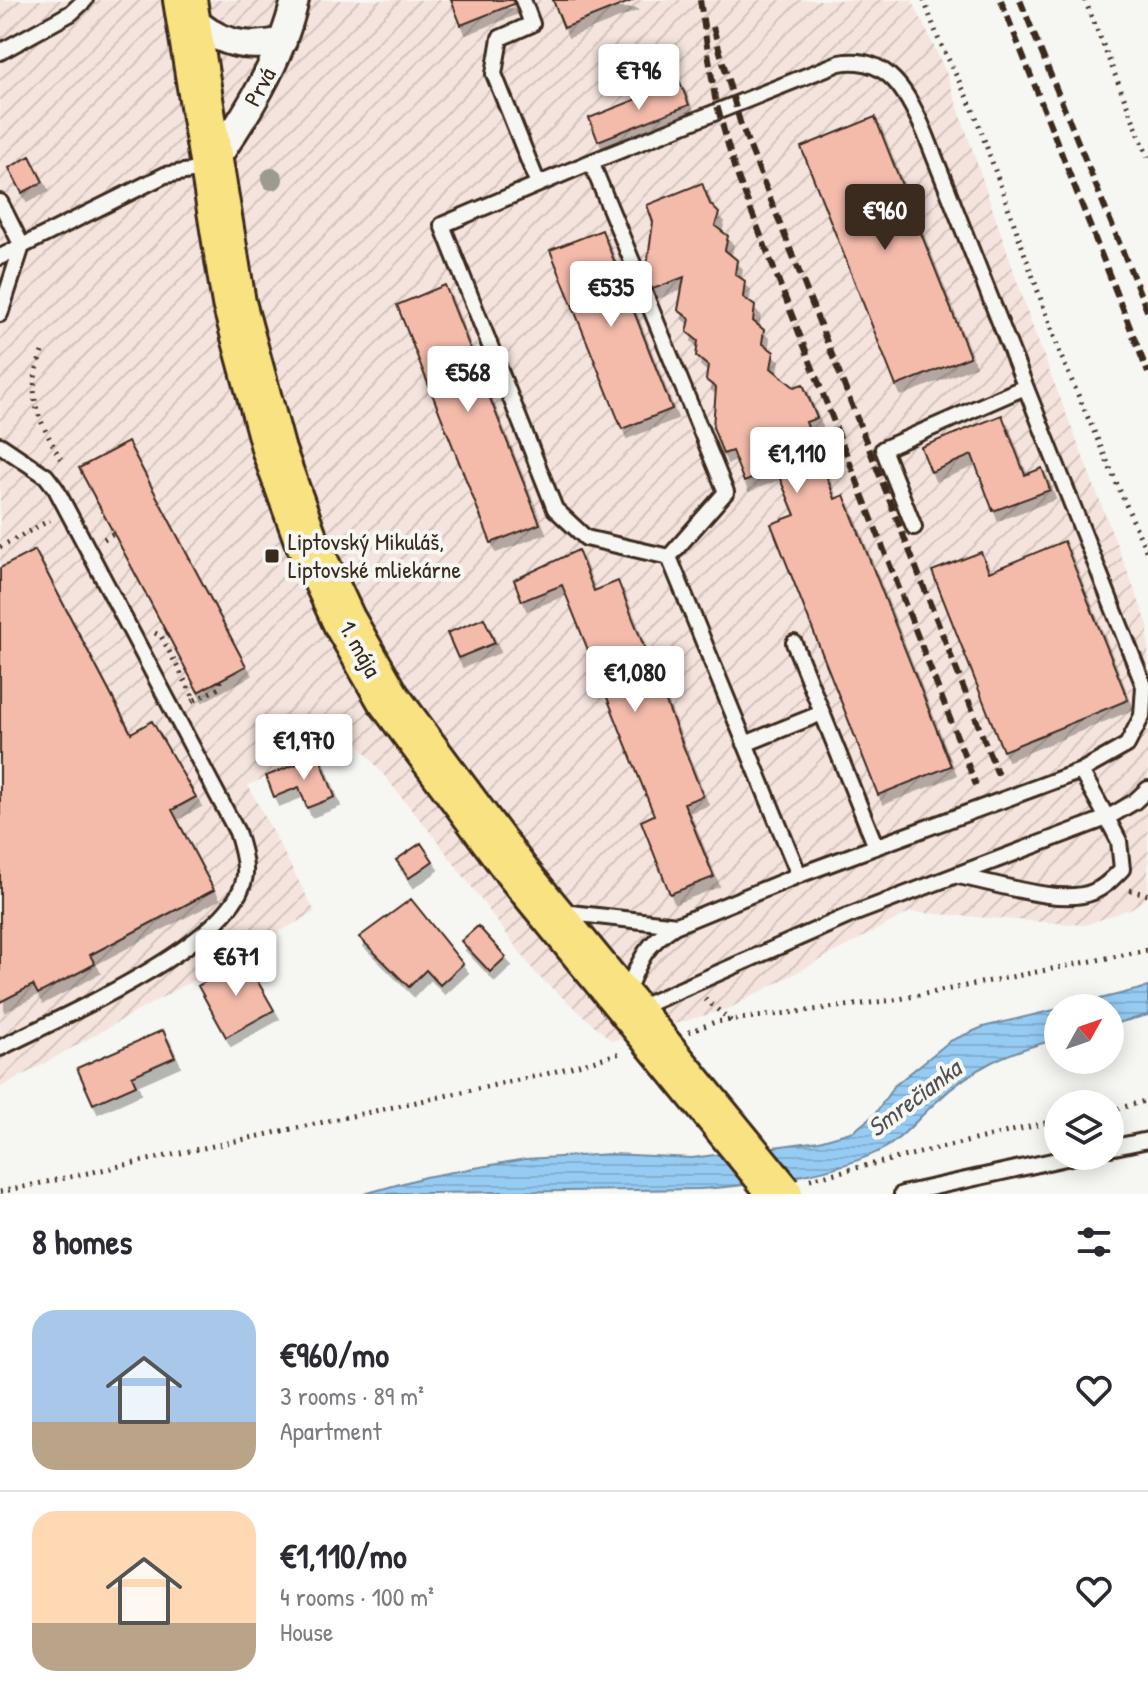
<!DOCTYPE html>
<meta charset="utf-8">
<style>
body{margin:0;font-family:"Patrick Hand",sans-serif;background:#f2f2f3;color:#2b2b33;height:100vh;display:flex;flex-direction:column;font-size:30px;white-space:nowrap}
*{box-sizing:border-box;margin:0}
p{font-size:26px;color:#7c7c81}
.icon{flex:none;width:44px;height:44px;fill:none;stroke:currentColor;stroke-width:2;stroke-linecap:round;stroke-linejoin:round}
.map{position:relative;height:1194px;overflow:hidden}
.panel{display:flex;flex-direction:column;background:#fff;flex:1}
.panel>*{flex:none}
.needle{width:52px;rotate:50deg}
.controls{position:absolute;left:1044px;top:994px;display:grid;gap:16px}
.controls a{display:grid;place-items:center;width:80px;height:80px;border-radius:50%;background:#fff;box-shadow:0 4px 20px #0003;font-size:40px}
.price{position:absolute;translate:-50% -68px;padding:0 18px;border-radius:8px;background:#fff;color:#222;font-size:26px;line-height:52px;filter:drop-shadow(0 2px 4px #0008)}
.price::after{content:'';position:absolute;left:50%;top:48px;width:24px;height:18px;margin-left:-12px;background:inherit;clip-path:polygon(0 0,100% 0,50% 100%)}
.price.on{background:#3b2a1e;color:#fff}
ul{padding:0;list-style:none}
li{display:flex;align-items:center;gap:24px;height:200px;padding:0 32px}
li+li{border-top:2px solid #e1e1e2}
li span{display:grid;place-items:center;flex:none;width:224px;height:160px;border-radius:24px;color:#555}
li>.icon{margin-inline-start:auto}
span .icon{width:96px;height:96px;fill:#fffc;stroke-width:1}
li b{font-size:34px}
h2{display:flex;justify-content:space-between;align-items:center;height:96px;padding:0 32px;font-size:34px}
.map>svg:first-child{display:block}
.industrial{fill:url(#industrial-furrows)}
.water{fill:url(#water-rules);stroke:#728b9e;stroke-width:2}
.building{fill:#f4bbab;stroke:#3b2a1e;stroke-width:2;filter:url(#shadow)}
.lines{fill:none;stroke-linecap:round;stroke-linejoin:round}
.lane-casing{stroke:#3b2a1e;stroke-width:20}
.street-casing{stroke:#3b2a1e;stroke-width:32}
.primary-casing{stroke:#3b2a1e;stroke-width:48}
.path{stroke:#3b2a1e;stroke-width:5;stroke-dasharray:2 6;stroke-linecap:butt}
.lane{stroke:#f6f6f2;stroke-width:14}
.street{stroke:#f6f6f2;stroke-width:26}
.primary{stroke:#f8e281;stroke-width:42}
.rail{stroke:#3b2a1e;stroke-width:6;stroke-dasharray:12 6;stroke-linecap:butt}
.primary-bridge-casing{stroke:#3b2a1e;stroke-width:48;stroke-linecap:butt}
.primary-bridge{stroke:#f8e281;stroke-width:42}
.tree{fill:#9b9c8f}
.poi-dot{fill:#3b2a1e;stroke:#f6f6f2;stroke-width:3}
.labels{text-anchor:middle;stroke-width:8;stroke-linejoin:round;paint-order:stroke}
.street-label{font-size:24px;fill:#3b2a1e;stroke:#f6f6f2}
.poi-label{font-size:24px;fill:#3b2a1e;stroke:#f6f6f2;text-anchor:start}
.water-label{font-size:26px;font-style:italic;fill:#525254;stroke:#f6f6f2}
</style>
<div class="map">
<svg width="1148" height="1194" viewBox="0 0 1148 1194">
<defs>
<pattern id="industrial-furrows" width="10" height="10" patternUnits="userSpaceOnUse" patternTransform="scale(2)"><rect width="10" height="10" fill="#f5e4dd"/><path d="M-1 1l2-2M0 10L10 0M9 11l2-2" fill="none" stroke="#d3c4bd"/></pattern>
<pattern id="water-rules" width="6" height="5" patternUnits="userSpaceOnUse" patternTransform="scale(2)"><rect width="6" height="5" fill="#96ccf4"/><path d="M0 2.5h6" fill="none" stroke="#82afd1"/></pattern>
<filter id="shadow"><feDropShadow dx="5" dy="9" stdDeviation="0" flood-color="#0004"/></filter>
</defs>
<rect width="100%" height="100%" fill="#f6f6f2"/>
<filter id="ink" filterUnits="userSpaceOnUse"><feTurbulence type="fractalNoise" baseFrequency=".0125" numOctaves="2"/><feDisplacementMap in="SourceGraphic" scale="16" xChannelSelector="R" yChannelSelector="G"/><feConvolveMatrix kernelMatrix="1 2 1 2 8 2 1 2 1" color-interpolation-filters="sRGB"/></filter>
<g filter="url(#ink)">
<path class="industrial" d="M0,0h912l34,72 88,259 114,294v272l-18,12 -45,16 -175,-13 -182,97 -116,32 -75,-66 -102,-137 -80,-98 -107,45 67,127 -315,176z"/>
<path class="water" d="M1148,987v28l-38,10v-17h-46z
M1058,1009v30c-51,13 -84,27 -123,64 -17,15 -30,33 -50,45 -44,25 -134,38 -185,41l-336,5 61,-17 100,-18 87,-5 80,4 127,-17 35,-10 21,-17 19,-28 56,-45 33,-14z"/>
<path class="building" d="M451,0h62l1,4 -53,21z
M553,0h78l1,1 -68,27z
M680,82l9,23 -91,36 -9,-23z
M875,117l95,240 -74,29 -95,-239z
M30,156l13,26 -21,11 -13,-25z
M702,183l8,21 9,9 -4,13 13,10 -3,14 12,10 -2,14 10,7 -2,16 12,9 -2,15 11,9 -2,13 12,9 -3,16 23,19 9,-3 14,34 -11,4 29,77 9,-4 107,271 -73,29 -107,-271 24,-9 -19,-46 -32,13 -12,-31 -9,3 -10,-27 3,-39 -10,-8 2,-14 -12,-10 2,-15 -11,-9 3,-13 -12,-9 6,-33 -31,12 -12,-6 5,-10 7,-51 -6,-17z
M602,230l70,179 -50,20 -72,-179z
M445,285l95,239 -49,19 -94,-238z
M1002,415l23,60 17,-7 8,22 -57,21 -21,-56 -41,17 -10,-25z
M128,442l118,224 -48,26 -119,-224z
M1064,541l64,159 -125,51 -71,-180 49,-19 8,20z
M35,550l96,183 21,-12 44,76 -24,13 42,80 -124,65 5,9 -57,30 -5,-9 -33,17v-434z
M578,550l16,41 24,-10 85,215 -19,7 30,74 -44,17 -29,-73 13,-6 -92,-230 -40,16 -8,-21z
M484,618l11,25 -37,15 -11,-25z
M319,755l16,42 -28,11 -8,-21 -25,10 -8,-21z
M421,843l12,18 -24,17 -13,-18z
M411,899l52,65 -23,21 -14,-15 -17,17 -50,-50z
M478,926l28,31 -16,15 -29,-31z
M245,959l29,51 -48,27 -28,-51z
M163,1030l12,27 -43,19 4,9 -43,19 -16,-36z"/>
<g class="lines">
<defs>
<path id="lane" d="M523,0l9,24 -32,14 -6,36 44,110
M0,52l71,-39 14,-13
M0,202l22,44 -22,68
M0,257l165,-82 45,-7
M636,271l-45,-109 -149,63 113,284 31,29 83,19
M644,292l82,200 -57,65 130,318
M0,445l46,31 10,13 181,343c4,13 9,29 8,42 -6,68 -189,145 -245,174
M914,527l-31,-78 142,-62
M794,643l82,204
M745,744l77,-31
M1081,771l26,47 27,-16 14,-13
M562,912l115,13 122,-50 282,-104 46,-26 15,-29 2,-30 -219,-553c-17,-39 -37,-79 -86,-70l-248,99
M625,996c15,-35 18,-50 51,-71
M634,1010l214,-94 259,-98 12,23 3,28c-9,9 -17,18 -29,23 -32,14 -100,-10 -135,-16
M1110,1148l38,-8
M902,1194l173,-38"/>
<path id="street" d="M189,16c28,27 56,34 94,25
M210,168c35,-51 71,-107 85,-168"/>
<path id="primary" d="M185,0l49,303 40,148 31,86 39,84 44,77 129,174 165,201"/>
</defs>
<use href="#lane" class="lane-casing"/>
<use href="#street" class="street-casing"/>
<use href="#primary" class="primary-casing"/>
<path class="path" d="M924,0l14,38 37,76 86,242 87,199
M1085,0l63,157
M42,352c-18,49 -2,67 20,110
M104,539l10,-6
M0,547l50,-27
M155,633l6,3 34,64 -6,3
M195,700l24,-12 1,-8
M1130,890l18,5
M705,999l26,22
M689,1032l26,-10 179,-22 254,-50
M1110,1111l38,-11
M810,1179l248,-59
M0,1192l546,-118 75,-21"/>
<use href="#lane" class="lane"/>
<use href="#street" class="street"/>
<use href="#primary" class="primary"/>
<path class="rail" d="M700,0l15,98 19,69 242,618
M1001,0l147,373
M1020,0l128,313
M713,27l27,95 258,653"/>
<defs>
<path id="primary-bridge" d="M682,1073l99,121"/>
</defs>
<use href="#primary-bridge" class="primary-bridge-casing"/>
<use href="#primary-bridge" class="primary-bridge"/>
</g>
<circle class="tree" cx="272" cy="179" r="11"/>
</g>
<rect class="poi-dot" x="264" y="548" width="16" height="16" rx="4"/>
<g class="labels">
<g class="street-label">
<text transform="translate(260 87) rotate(-62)" y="8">Prvá</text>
<text transform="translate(360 649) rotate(61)" y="8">1. mája</text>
</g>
<g class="poi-label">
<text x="288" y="550">Liptovský Mikuláš,<tspan x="288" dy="28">Liptovské mliekárne</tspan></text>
</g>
<g class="water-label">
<text transform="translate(914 1098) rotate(-37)" y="9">Smrečianka</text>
</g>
</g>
</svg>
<div class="controls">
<a><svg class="needle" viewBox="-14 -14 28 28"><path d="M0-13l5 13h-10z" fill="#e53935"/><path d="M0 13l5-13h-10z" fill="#7c7c81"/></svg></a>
<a><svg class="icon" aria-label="layers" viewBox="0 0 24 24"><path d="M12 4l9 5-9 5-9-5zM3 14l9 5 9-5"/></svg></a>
</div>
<b class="price" style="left:639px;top:112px">€796</b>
<b class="price on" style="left:885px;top:252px">€960</b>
<b class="price" style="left:611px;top:329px">€535</b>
<b class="price" style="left:468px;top:414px">€568</b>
<b class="price" style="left:797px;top:495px">€1,110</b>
<b class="price" style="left:635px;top:714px">€1,080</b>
<b class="price" style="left:304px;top:782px">€1,970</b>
<b class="price" style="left:236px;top:998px">€671</b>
</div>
<section class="panel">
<h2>8 homes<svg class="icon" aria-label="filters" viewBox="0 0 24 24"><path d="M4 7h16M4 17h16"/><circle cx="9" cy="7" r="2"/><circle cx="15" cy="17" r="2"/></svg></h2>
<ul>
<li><span style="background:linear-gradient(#a9c7e8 70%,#b9a48a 0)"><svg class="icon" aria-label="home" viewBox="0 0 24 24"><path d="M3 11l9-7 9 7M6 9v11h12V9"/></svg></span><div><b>€960/mo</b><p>3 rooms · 89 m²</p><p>Apartment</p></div><svg class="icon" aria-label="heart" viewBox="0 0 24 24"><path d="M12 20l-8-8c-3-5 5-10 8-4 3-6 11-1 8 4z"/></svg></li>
<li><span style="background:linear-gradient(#ffd9b3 70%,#b9a48a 0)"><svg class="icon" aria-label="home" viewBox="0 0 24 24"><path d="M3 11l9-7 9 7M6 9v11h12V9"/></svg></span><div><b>€1,110/mo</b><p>4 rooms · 100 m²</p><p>House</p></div><svg class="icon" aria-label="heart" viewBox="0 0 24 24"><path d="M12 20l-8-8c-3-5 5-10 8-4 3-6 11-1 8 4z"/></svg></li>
</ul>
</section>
